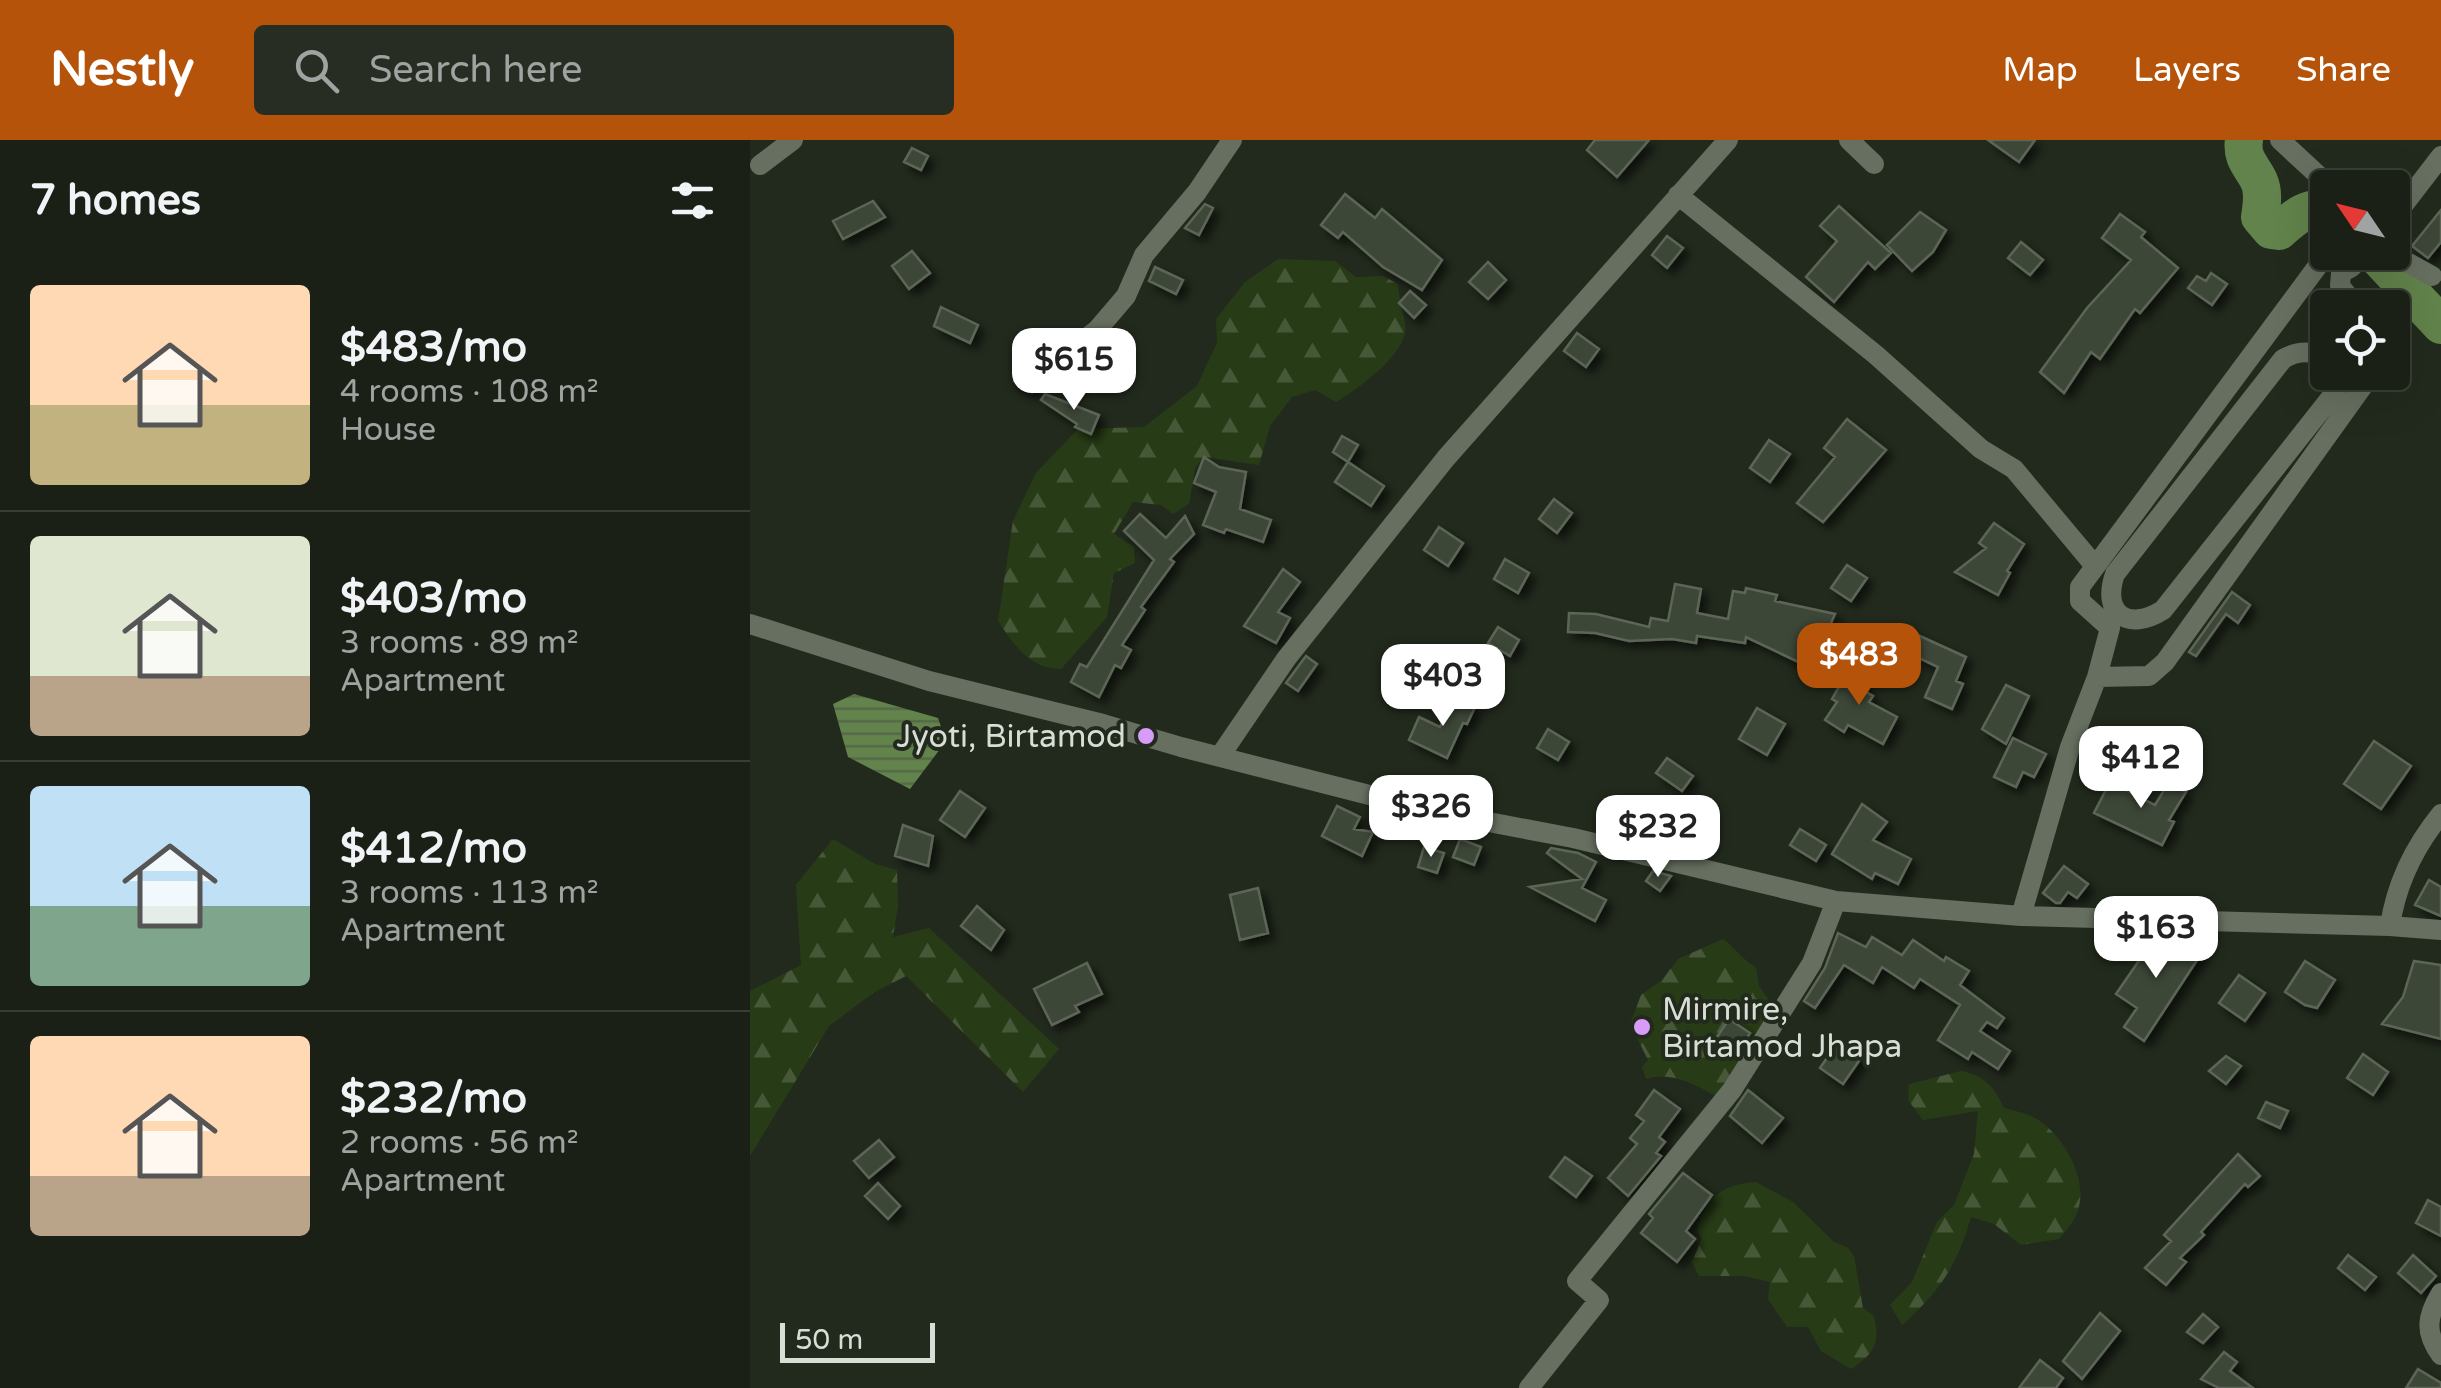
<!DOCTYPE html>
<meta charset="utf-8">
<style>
body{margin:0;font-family:"Varela Round",sans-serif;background:#272d23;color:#f1f3f6;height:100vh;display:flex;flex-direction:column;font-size:38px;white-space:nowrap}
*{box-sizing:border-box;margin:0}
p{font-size:32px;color:#9fa3a1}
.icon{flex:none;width:55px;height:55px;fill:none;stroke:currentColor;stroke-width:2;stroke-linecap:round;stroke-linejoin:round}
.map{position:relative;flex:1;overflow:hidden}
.side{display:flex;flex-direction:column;background:#1a2016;width:750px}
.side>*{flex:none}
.needle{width:65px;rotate:305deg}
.tools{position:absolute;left:1560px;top:30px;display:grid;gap:20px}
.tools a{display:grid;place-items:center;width:100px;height:100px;border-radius:10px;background:#1a2016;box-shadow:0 10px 40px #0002,0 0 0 2px #383e35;font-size:50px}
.scale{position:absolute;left:30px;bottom:25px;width:155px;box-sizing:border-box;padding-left:10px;border:5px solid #d8ddd5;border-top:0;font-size:28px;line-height:35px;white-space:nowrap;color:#d8ddd5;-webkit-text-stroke:8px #222a1d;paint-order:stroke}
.price{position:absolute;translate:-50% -85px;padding:0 22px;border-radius:20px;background:#fff;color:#222;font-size:32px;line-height:65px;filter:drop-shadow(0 2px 5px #0008)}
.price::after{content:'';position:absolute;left:50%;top:60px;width:30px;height:22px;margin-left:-15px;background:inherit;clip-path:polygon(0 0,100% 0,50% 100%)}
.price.current{background:#b45309;color:#fff}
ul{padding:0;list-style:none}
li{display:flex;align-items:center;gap:30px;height:250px;padding:0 30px}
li+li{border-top:2px solid #383e35}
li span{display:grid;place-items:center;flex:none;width:280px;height:200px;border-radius:10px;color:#555}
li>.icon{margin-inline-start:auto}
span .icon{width:120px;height:120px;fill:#fffc;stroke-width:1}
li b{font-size:42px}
h2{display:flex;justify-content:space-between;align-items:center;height:120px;padding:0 30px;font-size:42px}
header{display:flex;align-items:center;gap:60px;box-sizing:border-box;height:140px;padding:0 50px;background:#b45309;color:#fff}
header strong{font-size:48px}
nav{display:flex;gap:55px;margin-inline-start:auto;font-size:35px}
.search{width:700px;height:90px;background:#272d23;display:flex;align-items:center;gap:25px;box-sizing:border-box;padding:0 35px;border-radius:10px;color:#9fa3a1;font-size:38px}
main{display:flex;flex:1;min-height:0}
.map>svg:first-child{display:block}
.forest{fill:url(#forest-firs)}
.water{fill:url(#water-rules)}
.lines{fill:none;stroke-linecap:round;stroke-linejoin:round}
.river{stroke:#62834b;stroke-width:38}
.building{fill:#3e4739;stroke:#5c6557;stroke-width:2.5;filter:url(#shadow)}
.street{stroke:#666f60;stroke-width:20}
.poi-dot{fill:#d89bf8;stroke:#222a1d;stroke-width:4}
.labels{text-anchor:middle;stroke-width:8;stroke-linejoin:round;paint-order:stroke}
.poi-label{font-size:32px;fill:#d8ddd5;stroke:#222a1d;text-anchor:end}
</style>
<header>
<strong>Nestly</strong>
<div class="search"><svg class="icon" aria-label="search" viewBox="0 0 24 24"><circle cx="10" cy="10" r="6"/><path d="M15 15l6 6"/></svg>Search here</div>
<nav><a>Map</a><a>Layers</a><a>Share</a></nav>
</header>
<main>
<section class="side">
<h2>7 homes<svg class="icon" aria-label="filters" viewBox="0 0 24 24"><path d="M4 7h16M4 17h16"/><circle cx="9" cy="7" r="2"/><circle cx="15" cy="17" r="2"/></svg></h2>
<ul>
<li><span style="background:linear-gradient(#ffd9b3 60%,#c2b280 0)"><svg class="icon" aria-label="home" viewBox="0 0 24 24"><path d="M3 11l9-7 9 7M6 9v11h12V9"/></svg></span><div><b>$483/mo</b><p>4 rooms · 108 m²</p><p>House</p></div></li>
<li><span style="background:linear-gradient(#dfe7d0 70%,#b9a48a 0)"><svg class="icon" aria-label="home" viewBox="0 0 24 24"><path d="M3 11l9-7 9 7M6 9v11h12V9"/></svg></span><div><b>$403/mo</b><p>3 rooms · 89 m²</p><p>Apartment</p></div></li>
<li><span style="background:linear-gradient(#bfe0f5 60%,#7fa58c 0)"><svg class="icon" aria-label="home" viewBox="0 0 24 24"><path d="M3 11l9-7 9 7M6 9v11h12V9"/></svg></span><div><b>$412/mo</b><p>3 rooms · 113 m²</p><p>Apartment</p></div></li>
<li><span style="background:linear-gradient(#ffd9b3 70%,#b9a48a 0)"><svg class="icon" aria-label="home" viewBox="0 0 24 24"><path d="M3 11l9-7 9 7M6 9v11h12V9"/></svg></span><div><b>$232/mo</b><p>2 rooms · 56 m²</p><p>Apartment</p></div></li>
</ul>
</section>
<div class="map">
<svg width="1691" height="1248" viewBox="0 0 1691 1248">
<defs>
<pattern id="forest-firs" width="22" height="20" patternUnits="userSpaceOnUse" patternTransform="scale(2.5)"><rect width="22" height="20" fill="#273c16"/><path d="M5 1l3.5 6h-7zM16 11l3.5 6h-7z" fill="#465837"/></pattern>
<pattern id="water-rules" width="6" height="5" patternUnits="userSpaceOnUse" patternTransform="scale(2.5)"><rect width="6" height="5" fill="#62834b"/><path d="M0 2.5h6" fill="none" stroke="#556947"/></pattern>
<filter id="shadow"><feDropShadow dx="6" dy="6" stdDeviation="5" flood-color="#0009"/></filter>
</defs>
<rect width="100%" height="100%" fill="#222a1d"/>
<path class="forest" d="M528,119l57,2 21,16 27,-1 15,8c0,13 9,38 7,48 -3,25 -49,58 -69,70l-21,-12 -23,7 -22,29 -11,39 -55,-8 -9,11 -6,36 -16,10 -12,-9 -28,-3 -19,32 20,13 1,16 -21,10 -7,44 -46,52c-31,0 -47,-24 -63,-48l15,-100 23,-48 42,-44 66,-2 53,-41 20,-43 -1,-24 29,-37z
M83,699l42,25 22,6 1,36 -5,31 36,-9 130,121 -36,43 -117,-116 -33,17 -44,33 -79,130v-165l51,-26 -5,-80z
M973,799c13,9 19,21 33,28l3,19 14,20 -41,84 -18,5c-20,-12 -46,-24 -68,-16l-4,-12 6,-7 -18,-36 11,-29 21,-15 16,-21z
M1211,931c22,4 34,16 43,37 10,3 22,5 31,10 28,16 55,62 42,95 -3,9 -12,18 -18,26l-38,6 -27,-21 -23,-7c-14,49 -31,74 -69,108l-12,-20 22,-23 25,-60 17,-17 20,-51 4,-43 -55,9 -15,-20 1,-16z
M1006,1042l37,20 41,40 13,5 7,9 9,52 11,8c6,28 1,37 -23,53l-30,-18 -13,-24h-21l-19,-28 2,-17 -25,-6h-46l-7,-14 10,-24 -5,-8c9,-32 25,-46 59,-48z"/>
<path class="water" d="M104,554l84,24 8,23 -36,48 -62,-32 -15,-53z"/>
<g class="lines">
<path class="river" d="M1494,0c-3,19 8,26 15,41 5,11 3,24 1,36l11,13 8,1c14,-12 30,-28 49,-19
M1623,112l68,73"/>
</g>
<path class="building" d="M845,0h54l-32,37 -30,-27z
M1238,0h47l-16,22z
M162,8l16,8 -7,14 -17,-8z
M595,54l30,24 7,-9 60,51 -20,30 -39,-23 -40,-35 -5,6 -17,-13z
M123,61l12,16 -42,22 -10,-18z
M455,64l8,4 -14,27 -14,-7z
M1089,66l52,47 -16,16 -7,-7 -34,40 -28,-25 31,-36 -17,-15z
M1691,70v32l-13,16 -16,-12z
M1170,72l26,18 -13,22 -21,19 -25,-26z
M1370,74l25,18 -4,5 37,31 -38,45 -5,-4 -35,50 -9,-7 -27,41 -24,-21 47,-64 44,-48 -29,-22z
M917,96l16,12 -16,20 -15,-13z
M1271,102l22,18 -13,15 -22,-17z
M162,111l18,22 -21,16 -17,-23z
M738,122l18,18 -18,19 -19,-17z
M405,127l28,13 -7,14 -27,-13z
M1461,133l16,11 -15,21 -24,-17 9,-12 9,5z
M660,151l16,14 -12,13 -15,-15z
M191,167l37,18 -8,18 -36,-17z
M827,193l22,16 -13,18 -22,-16z
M284,209l14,8 2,6 -18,29 -18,-11z
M295,254l54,21 -8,19 -16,-7 2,-3 -36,-24z
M1097,279l39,31 -63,72 -26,-19 38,-46 -11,-9z
M592,296l16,9 -10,17 -15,-10z
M1019,300l21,14 -20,28 -20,-14z
M454,317l15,10 27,5 -6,37 31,11 -8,22 -37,-13 -2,4 -21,-8 13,-33 -22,-9z
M598,322l36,24 -13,20 -36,-24z
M804,359l18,14 -15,20 -18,-14z
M390,374l26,24 19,-22 9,18 -24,25 4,3 -33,45 4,3 -23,35 9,5 -10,18 -6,-3 -16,32 -28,-15 9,-18 7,3 67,-107 -30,-29z
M1244,383l30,21 -17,27 3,2 -12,22 -43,-23 31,-24 -7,-5z
M689,387l24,16 -15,23 -24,-16z
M755,419l24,14 -11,20 -24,-14z
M1097,425l20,13 -16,23 -20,-13z
M533,429l17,13 -22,30 12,6 -14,25 -32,-17z
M925,444l26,5 -4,24 31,6 5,-28 12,2 1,-5 31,7 -2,6 60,13 -24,54 -65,-31 -1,6 -48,-7 -1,7 -24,-4 -43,2 -34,-8 -27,-1 1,-19 27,1 53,13 2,-9 17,3z
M1482,452l18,13 -12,18 -12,-9 -30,42 -7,-4z
M748,487l21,13 -9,16 -22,-13z
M1161,492l55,25 -10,24 7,3 -11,25 -27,-12 13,-30 -36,-17z
M556,516l11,8 -19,27 -12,-8z
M1103,522l17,10 -9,17 12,7 -4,6 28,15 -14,27 -35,-19 -4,7 -19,-12 12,-18 -5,-3z
M1256,545l23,11 -23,48 -24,-15z
M704,557l21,10 -8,17 -4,-1 -16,35 -38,-18 10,-23 21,10z
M1007,568l28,16 -18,31 -28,-16z
M798,589l21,13 -11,18 -21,-12z
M1263,598l33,16 -12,23 -11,-5 -7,15 -22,-10z
M1624,601l37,25 -30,43 -37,-25z
M917,618l26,18 -11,15 -26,-18z
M1360,642l45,23 14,-23 17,10 -17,28 5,2 -12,23 -68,-32z
M210,651l25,17 -20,29 -25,-17z
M1112,664l25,18 -14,18 38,19 -13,25 -23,-11 -3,6 -40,-25z
M587,666l23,11 -6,12 19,3 -11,24 -40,-20z
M902,674l14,9 -10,15 -14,-9z
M153,685l30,11 -5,30 -33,-10z
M1050,689l26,16 -10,16 -26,-16z
M710,699l21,8 -7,18 -21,-8z
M674,707l20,6 -7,20 -19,-6z
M801,708l27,5 18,9 -14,26 24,12 -11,21 -65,-34 52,-8 -35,-26z
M1314,726l24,18 -11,14 -9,-6 -8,11h-4l-13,-10z
M903,731l18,5 -11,15 -14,-10z
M1679,740l12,7v29l-26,-11z
M508,748l10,45 -28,7 -10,-45z
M227,766l27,24 -13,20 -30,-24z
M1088,793l28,14 6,-10 30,18 11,-15 31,21 2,-4 23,14 -9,14 44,33 -7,10 -10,-6 -7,9 30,20 -12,18 -26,-17 -4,7 -30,-19 22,-35 -40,-26 -6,9 -32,-21 -9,16 -29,-18 -29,43 -11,-7 21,-33z
M1408,793l12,1 31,20 -57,87 -20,-14 13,-19 -21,-14z
M1555,821l30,19 -18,28 -12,-3 -20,-13z
M1664,821l27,4v74l-59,-15 21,-27z
M337,823l15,31 -27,12 4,6 -27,13 -18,-36z
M1489,835l26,18 -20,28 -26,-18z
M979,879l21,14 -11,18 -22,-14z
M1088,902l23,16 -18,26 -23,-16z
M1613,914l25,18 -15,23 -26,-17z
M1476,916l15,10 -15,18 -17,-13z
M904,950l26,19 -21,28 6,5 -9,11 5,3 -33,40 -20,-18 29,-34 -7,-6 14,-17 -8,-6z
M998,950l35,28 -21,25 -32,-27z
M1516,962l22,9 -8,17 -22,-10z
M129,1000l15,17 -25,21 -15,-17z
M1488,1014l22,22 -12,11 -3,-3 -44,48 3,3 -24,23 6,4 -20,23 -21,-17 26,-27 -7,-6z
M815,1017l27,19 -16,21 -26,-20z
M933,1033l29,22 -26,36 9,8 -18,23 -36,-29 12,-15 -4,-4z
M128,1043l22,23 -12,13 -23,-23z
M1678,1060l13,7v29l-25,-13z
M1598,1115l28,22 -11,13 -27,-22z
M1663,1115l23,21 -15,17 -23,-20z
M1350,1173l20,18 -38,48 -19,-18z
M1453,1174l15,13 -15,16 -16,-11z
M1474,1212l13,10 -7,9 23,17h-34l-18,-9z
M1290,1220l23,18 -7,10h-37z
M1668,1229l23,14v5h-35z"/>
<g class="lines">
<path class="street" d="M1099,0l25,24
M1530,0l52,48
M10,25l33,-25
M928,55l198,160 105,94 33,20 81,97
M1642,80l49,-64
M1642,105l13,16 27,15
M1602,127l-11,6 -1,13 18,22
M312,217l35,-27 29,-34 18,-41 53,-63 35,-52
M1578,220c-15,-10 -29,-10 -45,-1l-168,215c-14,40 13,58 48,36l173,-219v-19
M0,484l179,57 174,43 78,23 255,65 137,26 263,63 185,15 369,10 51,4
M1347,537l52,-1 16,-14 208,-290
M470,616l66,-97 160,-201 282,-318
M1271,776l49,-169 27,-70 13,-49 -30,-27v-14l248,-335
M1640,786c6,-41 25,-80 51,-112
M1691,1153c-14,23 -17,39 0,62
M779,1248l70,-88 -22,-19 155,-191 80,-127 24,-62"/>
</g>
<g class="poi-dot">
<circle cx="396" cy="596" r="10"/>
<circle cx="892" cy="887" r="10"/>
</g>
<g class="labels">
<g class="poi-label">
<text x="376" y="607">Jyoti, Birtamod</text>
<text x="912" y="880" text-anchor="start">Mirmire,<tspan x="912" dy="37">Birtamod Jhapa</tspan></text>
</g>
</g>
</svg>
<div class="tools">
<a><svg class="needle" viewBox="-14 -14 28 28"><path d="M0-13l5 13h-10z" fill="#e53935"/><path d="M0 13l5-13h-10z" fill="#9fa3a1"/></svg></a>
<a><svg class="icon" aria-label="locate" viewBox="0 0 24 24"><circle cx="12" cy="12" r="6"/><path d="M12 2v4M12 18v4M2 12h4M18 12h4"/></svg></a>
</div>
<div class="scale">50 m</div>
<b class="price" style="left:324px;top:273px">$615</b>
<b class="price current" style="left:1109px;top:568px">$483</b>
<b class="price" style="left:693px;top:589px">$403</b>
<b class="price" style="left:1391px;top:671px">$412</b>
<b class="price" style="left:681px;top:720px">$326</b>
<b class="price" style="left:908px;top:740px">$232</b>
<b class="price" style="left:1406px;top:841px">$163</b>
</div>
</main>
